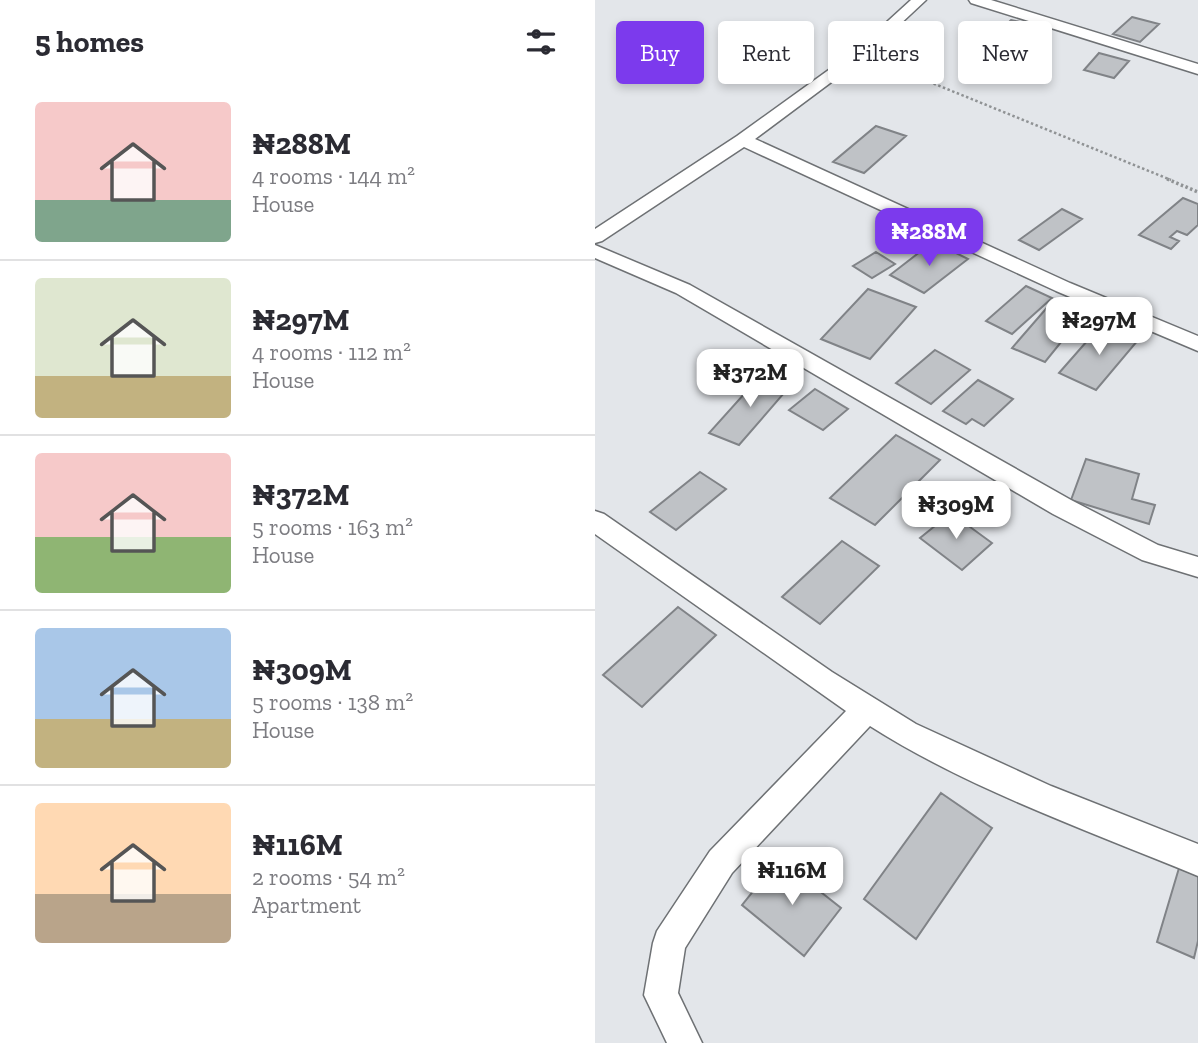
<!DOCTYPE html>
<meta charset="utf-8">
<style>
body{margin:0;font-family:"Zilla Slab",serif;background:#f7f7f7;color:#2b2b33;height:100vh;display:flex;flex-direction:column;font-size:26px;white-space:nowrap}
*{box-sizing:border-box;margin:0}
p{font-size:23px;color:#7c7c81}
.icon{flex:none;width:38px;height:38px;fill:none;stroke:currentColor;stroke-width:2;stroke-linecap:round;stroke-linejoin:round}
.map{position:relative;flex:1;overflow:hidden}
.sheet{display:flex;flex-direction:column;background:#fff;width:595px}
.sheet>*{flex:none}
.top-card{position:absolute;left:21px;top:21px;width:476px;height:63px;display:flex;gap:14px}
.price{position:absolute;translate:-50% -60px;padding:0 16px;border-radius:14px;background:#fff;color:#222;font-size:23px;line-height:46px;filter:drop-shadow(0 2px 4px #0008)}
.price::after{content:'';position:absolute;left:50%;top:42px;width:21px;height:16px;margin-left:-10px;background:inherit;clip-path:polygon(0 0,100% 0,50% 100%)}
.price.on{background:#7c3aed;color:#fff}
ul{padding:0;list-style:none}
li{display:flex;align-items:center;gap:21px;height:175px;padding:0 35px}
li+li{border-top:2px solid #e1e1e2}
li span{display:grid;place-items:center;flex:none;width:196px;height:140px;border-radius:7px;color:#555}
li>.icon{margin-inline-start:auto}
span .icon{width:84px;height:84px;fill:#fffc;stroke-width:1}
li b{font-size:30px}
h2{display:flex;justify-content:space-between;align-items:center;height:84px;padding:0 35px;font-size:30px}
.pill{padding:0 24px;border-radius:7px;background:#fff;box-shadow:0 4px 10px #0003;font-size:24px;line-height:63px}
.pill.on{background:#7c3aed;color:#fff}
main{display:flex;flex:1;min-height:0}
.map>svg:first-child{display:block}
.building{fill:#bfc2c6;stroke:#808387;stroke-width:2}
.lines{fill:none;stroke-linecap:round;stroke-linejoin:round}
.minor-casing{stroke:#6e7174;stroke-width:3}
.path-far1{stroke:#909395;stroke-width:2.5;stroke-dasharray:2.5 2.5;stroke-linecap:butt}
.path{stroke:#909395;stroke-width:3.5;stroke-dasharray:2.5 2.5;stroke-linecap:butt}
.minor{fill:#fff;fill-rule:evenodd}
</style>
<main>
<section class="sheet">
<h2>5 homes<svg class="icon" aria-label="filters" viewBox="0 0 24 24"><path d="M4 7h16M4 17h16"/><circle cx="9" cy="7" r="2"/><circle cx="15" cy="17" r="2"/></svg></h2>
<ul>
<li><span style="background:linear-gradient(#f6c9c9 70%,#7fa58c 0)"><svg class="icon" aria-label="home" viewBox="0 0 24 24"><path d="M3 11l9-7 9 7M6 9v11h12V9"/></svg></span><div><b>₦288M</b><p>4 rooms · 144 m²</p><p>House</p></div></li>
<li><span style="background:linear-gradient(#dfe7d0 70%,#c2b280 0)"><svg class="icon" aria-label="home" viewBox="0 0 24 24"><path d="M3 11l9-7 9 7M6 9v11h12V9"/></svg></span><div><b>₦297M</b><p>4 rooms · 112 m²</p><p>House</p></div></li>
<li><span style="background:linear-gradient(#f6c9c9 60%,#8fb573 0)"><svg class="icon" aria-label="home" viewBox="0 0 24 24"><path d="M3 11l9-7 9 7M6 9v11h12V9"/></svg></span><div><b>₦372M</b><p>5 rooms · 163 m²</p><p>House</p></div></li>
<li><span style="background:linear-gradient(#a9c7e8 65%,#c2b280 0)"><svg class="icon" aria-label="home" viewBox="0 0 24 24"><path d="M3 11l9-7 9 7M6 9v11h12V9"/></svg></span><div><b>₦309M</b><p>5 rooms · 138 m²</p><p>House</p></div></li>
<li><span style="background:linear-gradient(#ffd9b3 65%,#b9a48a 0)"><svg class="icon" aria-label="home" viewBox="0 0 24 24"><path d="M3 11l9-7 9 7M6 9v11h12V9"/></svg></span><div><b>₦116M</b><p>2 rooms · 54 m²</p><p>Apartment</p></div></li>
</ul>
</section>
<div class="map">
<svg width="603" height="1043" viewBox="0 0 603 1043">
<rect width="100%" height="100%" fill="#e3e6ea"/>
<path class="building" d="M537,17l27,7 -19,18 -27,-8z
M416,20l23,5 -29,30 -24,-6z
M504,53l30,8 -15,17 -30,-8z
M281,126l30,10 -42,37 -31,-11z
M588,198l15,6v21l-11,10 -10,-4 -7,6 9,4 -8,8 -32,-14z
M467,209l20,10 -43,31 -20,-10z
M347,246l26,13 -44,34 -34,-18 35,-27 9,5z
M281,252l19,12 -23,14 -19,-12z
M431,286l26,12 -40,36 -26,-13z
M273,289l48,18 -46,52 -49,-20z
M456,303l32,12 -38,47 -33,-14z
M507,324l37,15 -43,51 -37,-17z
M340,350l35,20 -39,34 -35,-21z
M168,373l28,12 -52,60 -30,-12z
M383,380l35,19 -29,27 -12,-7 -6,5 -23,-13z
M220,389l33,20 -25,21 -34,-20z
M301,435l44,25 -65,65 -45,-27z
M491,459l53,15 -7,25 23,6 -6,19 -78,-24z
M105,472l26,17 -50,41 -26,-18z
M356,513l41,30 -30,27 -42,-32z
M247,541l37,25 -59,58 -38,-27z
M83,607l38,28 -74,72 -39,-32z
M346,793l51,35 -76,111 -52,-40z
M184,859l62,49 -37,48 -62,-51z
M584,868l19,8v65l-4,17 -37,-16z"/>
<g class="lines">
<defs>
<path id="minor" d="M316,0h15l-61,57 -110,82 315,144 128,53v15l-142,-60 -312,-144 -142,94 -7,2v-14l142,-93 118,-85z
M374,0h22l207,64v10l-227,-71z
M0,245l95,40 381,215 87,45 40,12v20l-56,-17 -89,-46 -377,-221 -81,-35z
M0,511l9,3 228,158 84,52 135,62 147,58v32c-109,-45 -229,-87 -328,-150l-138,147 -47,75 -7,45 24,50h-35l-23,-48 9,-52 4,-12 53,-80 136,-140 -251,-177z"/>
</defs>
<use href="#minor" class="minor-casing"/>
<path class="path-far1" d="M283,61l293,119"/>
<path class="path" d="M572,179l31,13"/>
<use href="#minor" class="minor"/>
</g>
</svg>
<b class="price on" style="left:334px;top:268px">₦288M</b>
<b class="price" style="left:504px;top:357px">₦297M</b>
<b class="price" style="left:155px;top:409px">₦372M</b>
<b class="price" style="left:361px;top:541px">₦309M</b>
<b class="price" style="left:197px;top:907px">₦116M</b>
<div class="top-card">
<a class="pill on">Buy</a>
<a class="pill">Rent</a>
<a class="pill">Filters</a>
<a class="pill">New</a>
</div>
</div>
</main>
